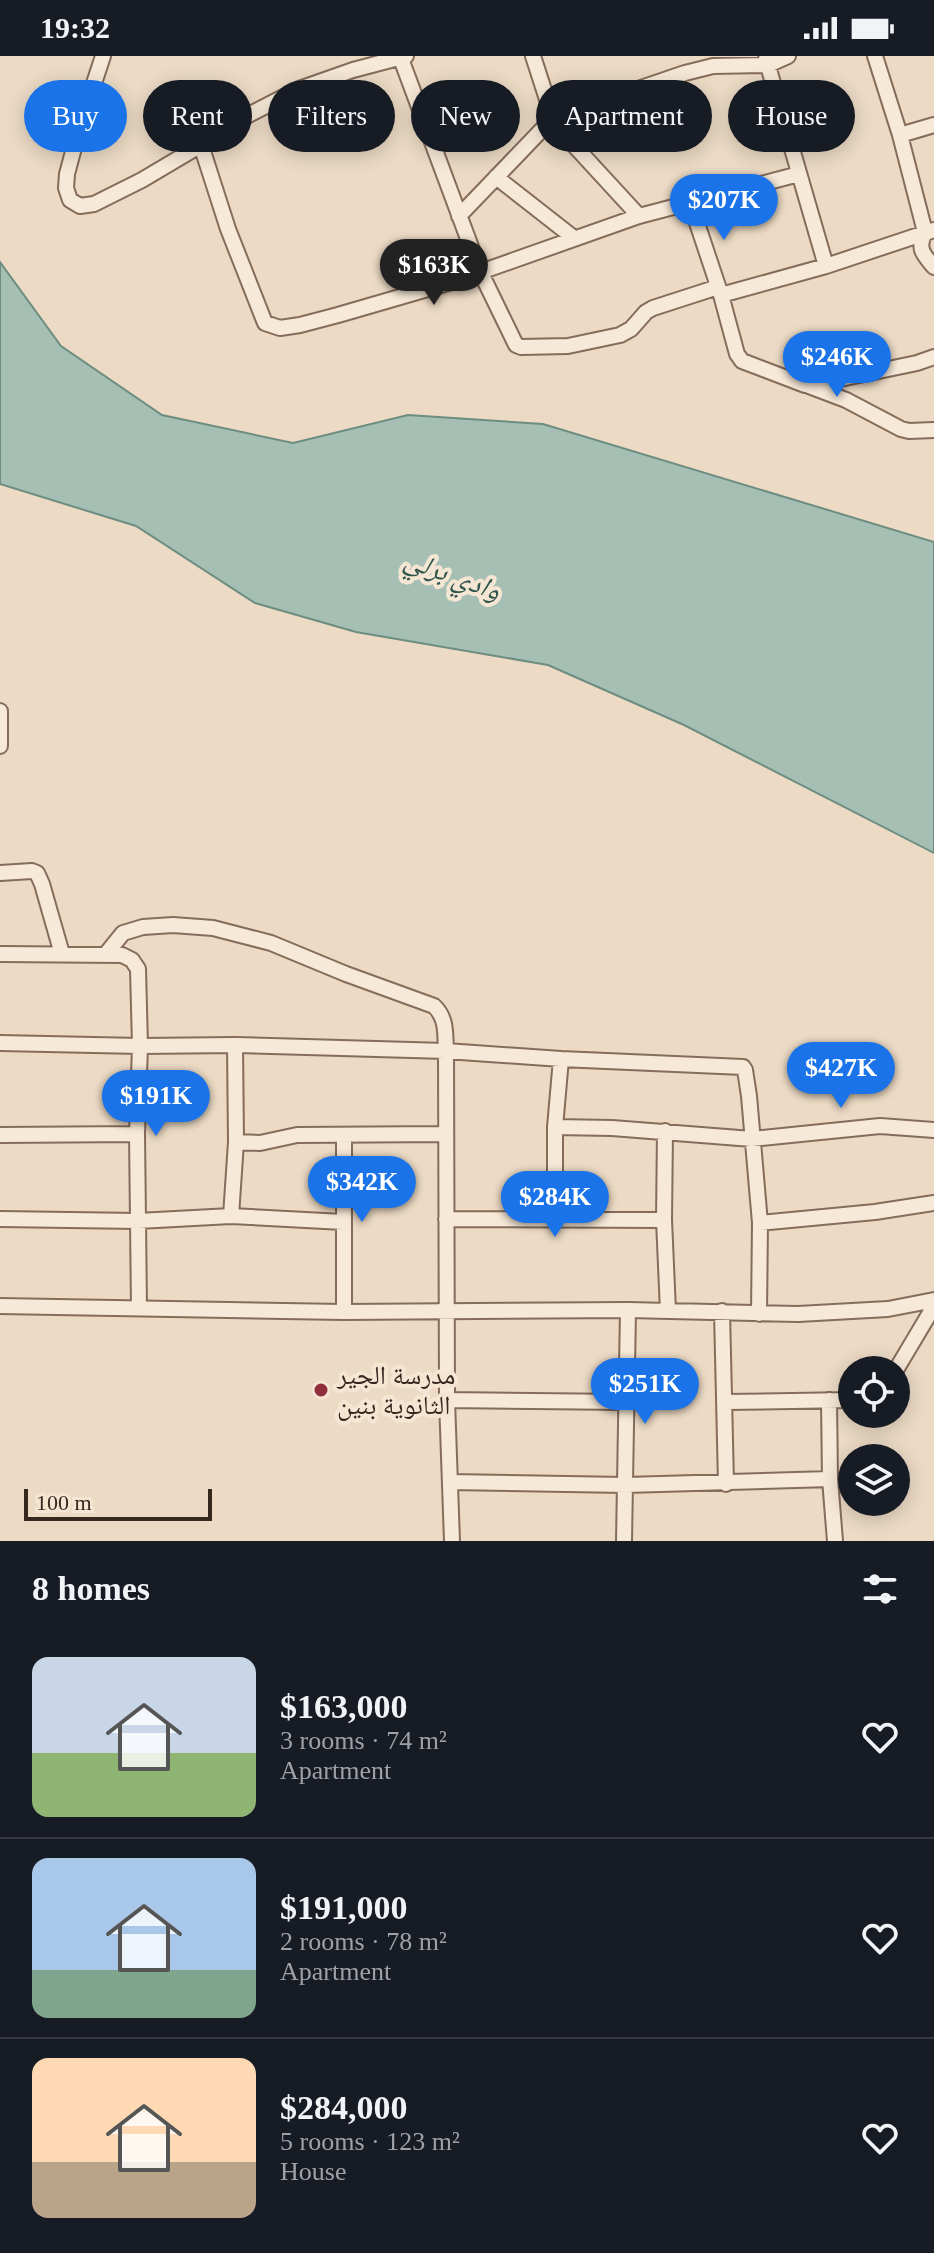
<!DOCTYPE html>
<meta charset="utf-8">
<style>
body{margin:0;font-family:"Times New Roman","Noto Naskh Arabic",serif;background:#242831;color:#f1f3f6;height:100vh;display:flex;flex-direction:column;font-size:30px;white-space:nowrap}
*{box-sizing:border-box;margin:0}
p{font-size:26px;color:#9ea1a6}
.icon{flex:none;width:44px;height:44px;fill:none;stroke:currentColor;stroke-width:2;stroke-linecap:round;stroke-linejoin:round}
.map{position:relative;height:1485px;overflow:hidden}
.panel{display:flex;flex-direction:column;background:#171b24;flex:1}
.panel>*{flex:none}
.banner{position:absolute;left:24px;top:24px;width:886px;height:72px;display:flex;gap:16px}
.tools{position:absolute;left:838px;top:1300px;display:grid;gap:16px}
.tools a{display:grid;place-items:center;width:72px;height:72px;border-radius:50%;background:#171b24;box-shadow:0 4px 20px #0003;font-size:40px}
.scale{position:absolute;left:24px;bottom:20px;width:188px;box-sizing:border-box;padding-left:8px;border:4px solid #36271f;border-top:0;font-size:22px;line-height:28px;white-space:nowrap;color:#36271f;-webkit-text-stroke:6px #f4e6d3;paint-order:stroke}
.price{position:absolute;translate:-50% -68px;padding:0 18px;border-radius:28px;background:#1a73e8;color:#fff;font-size:26px;line-height:52px;filter:drop-shadow(0 2px 4px #0008)}
.price::after{content:'';position:absolute;left:50%;top:48px;width:24px;height:18px;margin-left:-12px;background:inherit;clip-path:polygon(0 0,100% 0,50% 100%)}
.price.selected{background:#222;color:#fff}
ul{padding:0;list-style:none}
li{display:flex;align-items:center;gap:24px;height:200px;padding:0 32px}
li+li{border-top:2px solid #363941}
li span{display:grid;place-items:center;flex:none;width:224px;height:160px;border-radius:16px;color:#555}
li>.icon{margin-inline-start:auto}
span .icon{width:96px;height:96px;fill:#fffc;stroke-width:1}
li b{font-size:34px}
h2{display:flex;justify-content:space-between;align-items:center;height:96px;padding:0 32px;font-size:34px}
.chip{padding:0 28px;border-radius:36px;background:#171b24;box-shadow:0 4px 20px #0003;font-size:28px;line-height:72px}
.chip.selected{background:#1a73e8;color:#fff}
.status{display:flex;justify-content:space-between;align-items:center;height:56px;padding:0 40px;background:#171b24;direction:ltr}
.status svg{height:22px;fill:currentColor}
.map>svg:first-child{display:block}
.water{fill:#a6bfb4;stroke:#6d8d81;stroke-width:2}
.lines{fill:none;stroke-linecap:round;stroke-linejoin:round}
.street-casing{stroke:#856c5b;stroke-width:18}
.street{stroke:#f7e9d7;stroke-width:14}
.poi-dot{fill:#912f3d;stroke:#f4e6d3;stroke-width:3}
.labels{text-anchor:middle;stroke-width:8;stroke-linejoin:round;paint-order:stroke}
.poi-label{font-size:26px;fill:#36271f;stroke:#f4e6d3;text-anchor:start}
.water-label{font-size:28px;font-style:italic;fill:#2f554d;stroke:#f4e6d3}
</style>
<div class="status"><b>19:32</b><svg viewBox="0 0 49 12"><path d="M0 12V9h3v3zM5 12V6h3v6zM10 12V3h3v9zM15 12V0h3v12zM26 1h20v11H26zM47 4h2v5h-2z"/></svg></div>
<div class="map">
<svg width="934" height="1485" viewBox="0 0 934 1485">
<rect width="100%" height="100%" fill="#ecdac4"/>
<path class="water" d="M0,206l61,84 101,69 131,28 115,-28 135,9 391,118v311l-250,-128 -136,-60 -192,-33 -101,-29 -119,-77 -136,-42z"/>
<g class="lines">
<defs>
<path id="street" d="M103,0l-24,73 -12,45 -1,14 4,12 10,6 14,-2 48,-24 59,-35 22,-17 76,-39 54,-19 53,-14
M400,0l80,215 36,74 5,2 47,-1 52,-11 11,-6 15,-17 7,-4 65,-21
M533,0l20,62 17,23 69,75
M875,0l25,79 25,97c-8,17 -2,22 9,35
M766,3l60,207
M900,79l34,-10
M201,89l27,84 37,94 15,5 20,-3 38,-10 117,-34 184,-65 160,-42
M496,121l78,61
M690,146l31,93
M459,160l94,-98 132,-45 28,-7 55,-1 20,-9
M934,174l-108,36 -105,29 16,59 5,7 63,24 40,-7 72,-15 17,-6
M809,330l37,14 55,29 8,2 25,-1
M0,655v35
M0,817l32,-2 5,2 5,11 20,70
M0,898l122,1 10,5 6,9 2,77 -3,88 2,174
M106,898l17,-21 20,-6 30,-2 40,3 58,15 75,31 88,32c13,12 11,28 12,45l1,349 5,141
M0,987l140,3 95,-1 211,6 115,8 182,8 2,3 4,26 11,127 -1,91
M555,1071l57,1 140,11 128,-13 54,4
M665,1075l-1,89 4,91
M0,1079l137,-1
M236,1086l24,1 37,-8 148,-1
M231,1160l5,-74 -1,-97
M0,1163l138,2 93,-5 112,6
M446,1163l218,1
M555,1164v-93l6,-68
M760,1167l115,-11 59,-9
M0,1250l344,6 284,-2 170,4 90,-5 46,-9
M722,1255l4,173
M344,1256v-177
M896,1314l38,-64
M447,1344l179,2
M829,1344l1,79 5,62
M725,1346l127,-2
M450,1426l176,3 204,-6
M624,1485l4,-231"/>
</defs>
<use href="#street" class="street-casing"/>
<use href="#street" class="street"/>
</g>
<circle class="poi-dot" cx="321" cy="1334" r="8"/>
<g class="labels">
<g class="poi-label">
<text x="337" y="1328">مدرسة الجير<tspan x="337" dy="30">الثانوية بنين</tspan></text>
</g>
<g class="water-label">
<text transform="translate(453 518) rotate(20)" y="10">وادي برلي</text>
</g>
</g>
</svg>
<div class="tools">
<a><svg class="icon" aria-label="locate" viewBox="0 0 24 24"><circle cx="12" cy="12" r="6"/><path d="M12 2v4M12 18v4M2 12h4M18 12h4"/></svg></a>
<a><svg class="icon" aria-label="layers" viewBox="0 0 24 24"><path d="M12 4l9 5-9 5-9-5zM3 14l9 5 9-5"/></svg></a>
</div>
<div class="scale">100 m</div>
<b class="price" style="left:724px;top:186px">$207K</b>
<b class="price selected" style="left:434px;top:251px">$163K</b>
<b class="price" style="left:837px;top:343px">$246K</b>
<b class="price" style="left:841px;top:1054px">$427K</b>
<b class="price" style="left:156px;top:1082px">$191K</b>
<b class="price" style="left:362px;top:1168px">$342K</b>
<b class="price" style="left:555px;top:1183px">$284K</b>
<b class="price" style="left:645px;top:1370px">$251K</b>
<div class="banner">
<a class="chip selected">Buy</a>
<a class="chip">Rent</a>
<a class="chip">Filters</a>
<a class="chip">New</a>
<a class="chip">Apartment</a>
<a class="chip">House</a>
</div>
</div>
<section class="panel">
<h2>8 homes<svg class="icon" aria-label="filters" viewBox="0 0 24 24"><path d="M4 7h16M4 17h16"/><circle cx="9" cy="7" r="2"/><circle cx="15" cy="17" r="2"/></svg></h2>
<ul>
<li><span style="background:linear-gradient(#c9d6e8 60%,#8fb573 0)"><svg class="icon" aria-label="home" viewBox="0 0 24 24"><path d="M3 11l9-7 9 7M6 9v11h12V9"/></svg></span><div><b>$163,000</b><p>3 rooms · 74 m²</p><p>Apartment</p></div><svg class="icon" aria-label="heart" viewBox="0 0 24 24"><path d="M12 20l-8-8c-3-5 5-10 8-4 3-6 11-1 8 4z"/></svg></li>
<li><span style="background:linear-gradient(#a9c7e8 70%,#7fa58c 0)"><svg class="icon" aria-label="home" viewBox="0 0 24 24"><path d="M3 11l9-7 9 7M6 9v11h12V9"/></svg></span><div><b>$191,000</b><p>2 rooms · 78 m²</p><p>Apartment</p></div><svg class="icon" aria-label="heart" viewBox="0 0 24 24"><path d="M12 20l-8-8c-3-5 5-10 8-4 3-6 11-1 8 4z"/></svg></li>
<li><span style="background:linear-gradient(#ffd9b3 65%,#b9a48a 0)"><svg class="icon" aria-label="home" viewBox="0 0 24 24"><path d="M3 11l9-7 9 7M6 9v11h12V9"/></svg></span><div><b>$284,000</b><p>5 rooms · 123 m²</p><p>House</p></div><svg class="icon" aria-label="heart" viewBox="0 0 24 24"><path d="M12 20l-8-8c-3-5 5-10 8-4 3-6 11-1 8 4z"/></svg></li>
</ul>
</section>
